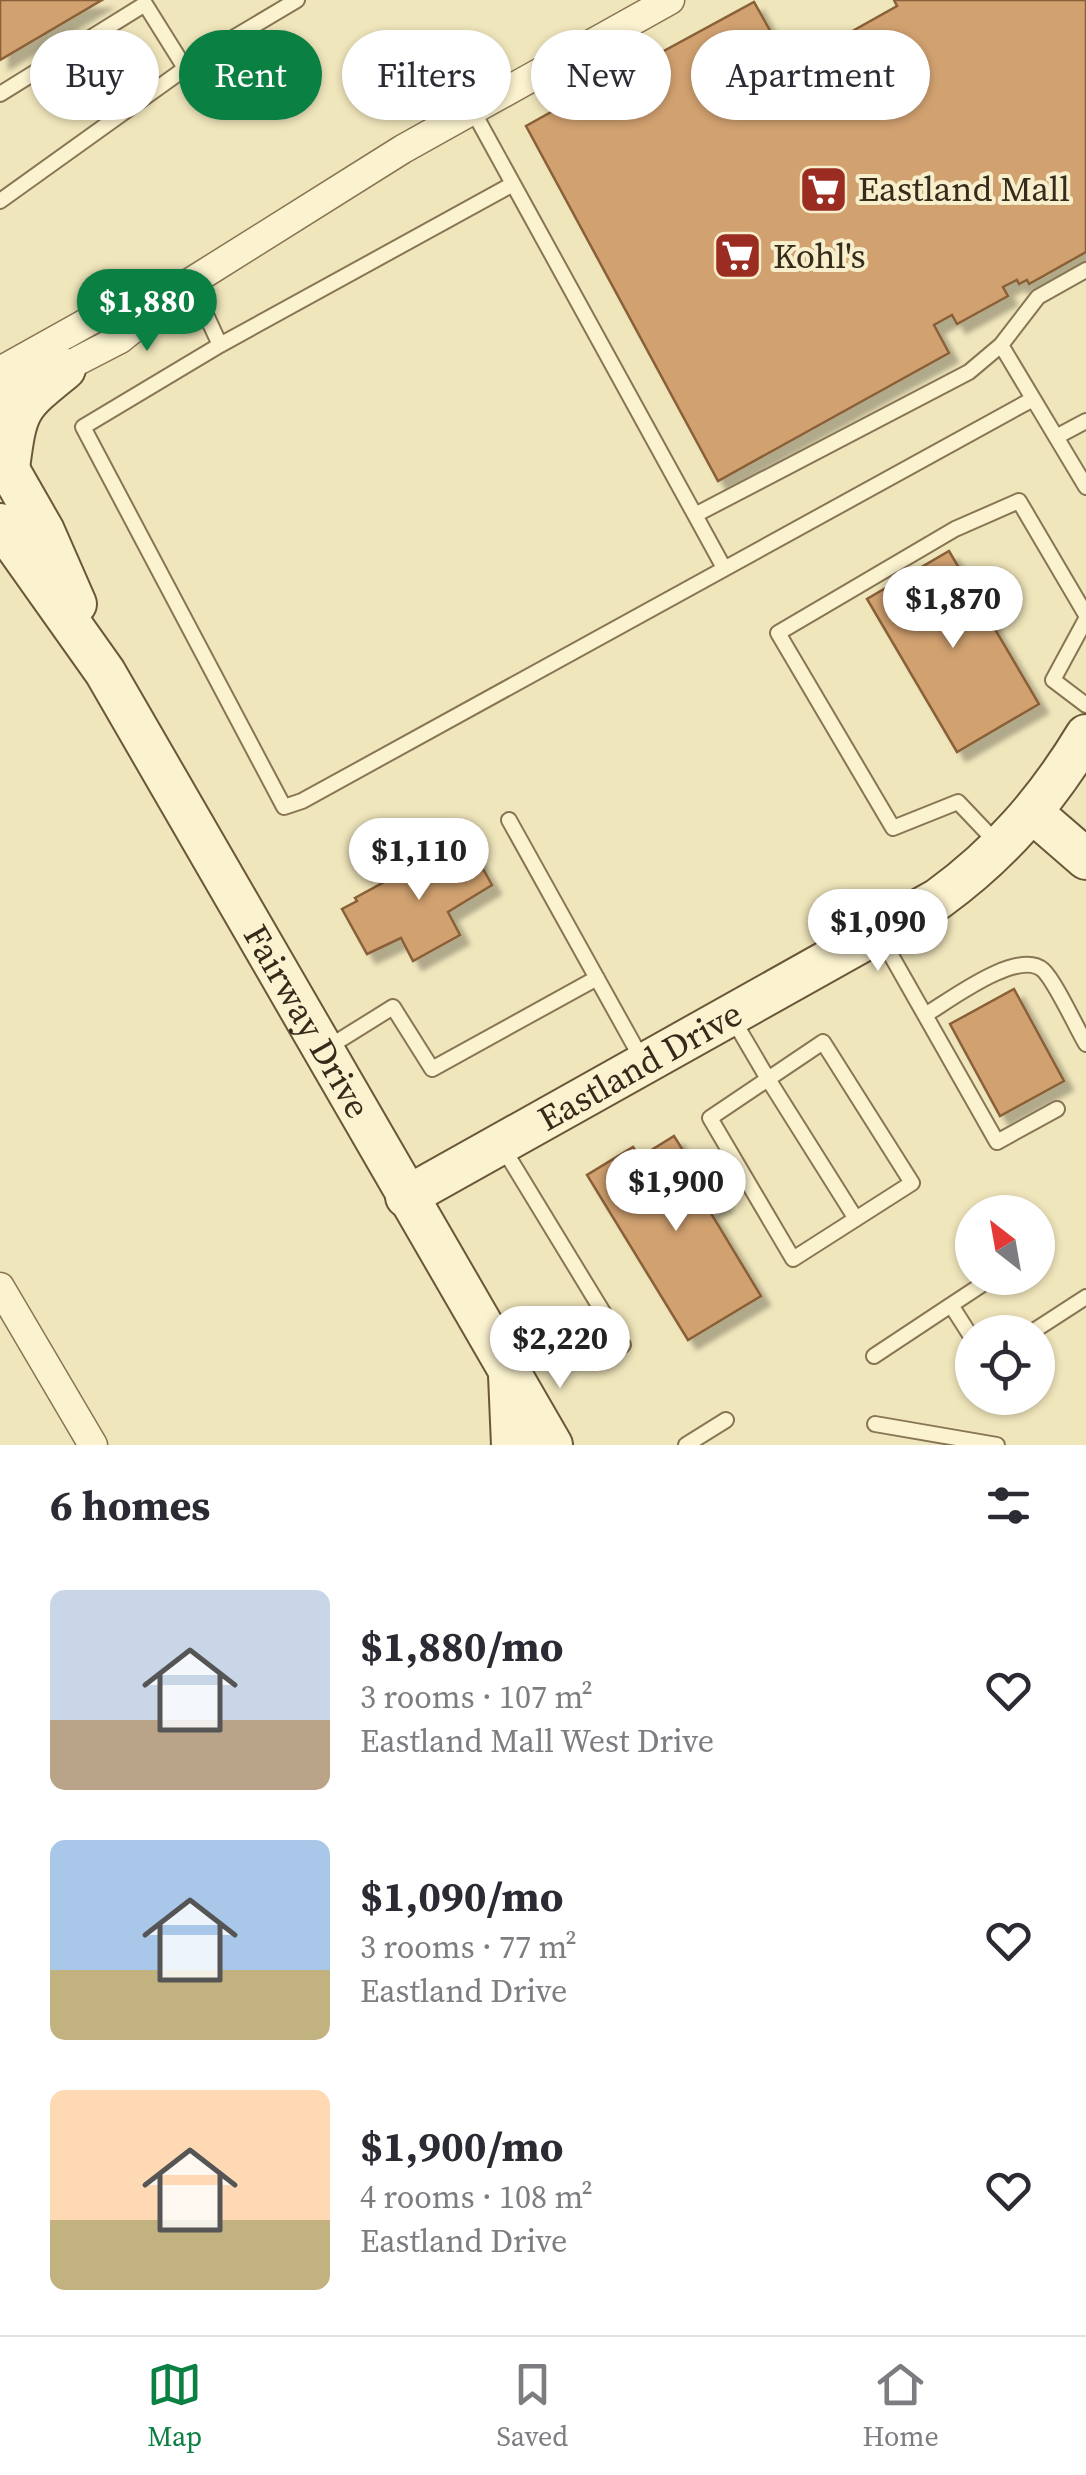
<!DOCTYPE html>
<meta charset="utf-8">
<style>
body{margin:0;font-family:"Source Serif 4",serif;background:#f7f7f7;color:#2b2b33;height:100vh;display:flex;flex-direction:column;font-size:38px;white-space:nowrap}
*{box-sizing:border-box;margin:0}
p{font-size:32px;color:#7c7c81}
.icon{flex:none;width:55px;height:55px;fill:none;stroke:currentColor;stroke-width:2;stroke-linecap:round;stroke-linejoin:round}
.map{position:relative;height:1445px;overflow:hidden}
.side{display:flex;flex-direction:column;background:#fff;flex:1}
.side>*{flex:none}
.guide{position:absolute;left:30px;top:30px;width:1028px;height:90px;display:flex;gap:20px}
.needle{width:65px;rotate:329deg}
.buttons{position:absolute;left:955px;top:1195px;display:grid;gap:20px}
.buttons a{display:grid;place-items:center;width:100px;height:100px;border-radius:50%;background:#fff;box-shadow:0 2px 8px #0004;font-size:50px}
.price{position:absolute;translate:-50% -85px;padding:0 22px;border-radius:35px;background:#fff;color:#222;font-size:32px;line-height:65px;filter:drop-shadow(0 2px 5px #0008)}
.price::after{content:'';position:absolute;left:50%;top:60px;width:30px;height:22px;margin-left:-15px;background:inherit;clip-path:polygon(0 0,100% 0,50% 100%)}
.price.active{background:#0b8043;color:#fff}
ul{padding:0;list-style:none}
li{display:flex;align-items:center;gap:30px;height:250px;padding:0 50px}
li span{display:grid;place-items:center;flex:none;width:280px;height:200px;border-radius:15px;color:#555}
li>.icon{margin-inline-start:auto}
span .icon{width:120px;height:120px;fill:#fffc;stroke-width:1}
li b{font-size:42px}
h2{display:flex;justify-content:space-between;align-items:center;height:120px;padding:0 50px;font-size:42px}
.chip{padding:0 35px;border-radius:45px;background:#fff;box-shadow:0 2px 8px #0004;font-size:35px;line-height:90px}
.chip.active{background:#0b8043;color:#fff}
.tabs{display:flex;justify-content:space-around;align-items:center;height:140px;border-top:2px solid #e1e1e2;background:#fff;font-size:28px;color:#7c7c81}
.tabs a{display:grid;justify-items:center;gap:5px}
.tabs .active{color:#0b8043}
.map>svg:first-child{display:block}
.building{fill:#d1a16f;stroke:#896039;stroke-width:2.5;filter:url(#shadow)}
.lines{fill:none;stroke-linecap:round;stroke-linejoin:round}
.lane-casing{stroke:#887554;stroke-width:18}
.street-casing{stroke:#887554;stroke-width:31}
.secondary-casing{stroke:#6a5638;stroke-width:44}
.lane{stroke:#fbf2cf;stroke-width:14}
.street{stroke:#fbf2cf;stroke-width:28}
.secondary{stroke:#fbf2cf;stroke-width:40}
.labels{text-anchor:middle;stroke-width:8;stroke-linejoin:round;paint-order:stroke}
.poi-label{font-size:35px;fill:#362b1a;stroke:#f7efcc;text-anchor:start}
.street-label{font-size:35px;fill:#362b1a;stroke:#f7efcc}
</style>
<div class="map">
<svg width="1086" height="1445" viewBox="0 0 1086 1445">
<defs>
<filter id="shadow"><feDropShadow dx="9" dy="9" stdDeviation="2.5" flood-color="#0004"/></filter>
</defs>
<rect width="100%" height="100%" fill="#f0e6bc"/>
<path class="building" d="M0,0h102l-102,60z
M894,0h192v252l-57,32 -2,-4 -8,4 -2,-4 -14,7 5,9 -51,28 -5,-9 -18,10 15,28 -231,128 -192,-355 79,-44 -11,-21 20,-11 11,22 129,-70 36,64 107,-60z
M949,551l90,153 -82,48 -90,-153z
M467,840l25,45 -44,27 12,23 -47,26 -12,-23 -34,16 -25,-45 15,-8 -2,-3 97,-53 2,3z
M1014,989l50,92 -64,35 -50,-92z
M674,1136l31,50 6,-4 12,20 -14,8 52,86 -73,44 -101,-165 46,-28 7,10z"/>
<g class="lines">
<defs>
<path id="lane" d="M0,94l145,-90 40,64
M473,111l222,404 274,-143 32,-27
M0,201l201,-144 96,-57
M1086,270l-48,27 -37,48 85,142
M191,282l29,63 293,-161
M220,345l-137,82 201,380 18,-6 731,-402
M1056,437l30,-16
M695,515l29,53
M1086,619l-33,61 33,25
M509,820l135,243
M996,842l-38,-40 -65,26 -115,-195 177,-104 64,-28 67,114
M879,934l118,208 60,-33
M925,1015c24,-14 93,-67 118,-45 12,11 33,57 43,74
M731,1016l37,63 -58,39 83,141 119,-76 -89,-141 -55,37 88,140
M327,1048l66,-41 39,62 165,-91
M503,1148l120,197
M951,1305l41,-27
M1032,1332l54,-35
M874,1356l77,-51 21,33
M875,1424l122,21
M686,1445l40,-25"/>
<path id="street" d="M0,371l95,-53 71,-26
M0,401l120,-62 71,-57 212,-133 267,-149
M0,1287l93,158"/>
<g id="secondary">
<path d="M0,454l44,77 32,73"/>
<path d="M9,468c8,-61 9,-61 56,-99"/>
<path id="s1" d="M0,524l105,148 447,773"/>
<path d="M1033,813l53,46"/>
<path id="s2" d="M406,1197l532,-298c62,-45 108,-98 148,-164"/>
<path d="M509,1375l3,70"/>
</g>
</defs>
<use href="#lane" class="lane-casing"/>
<use href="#street" class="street-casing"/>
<use href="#secondary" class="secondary-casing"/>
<use href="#lane" class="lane"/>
<use href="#street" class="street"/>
<use href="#secondary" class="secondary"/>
</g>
<defs>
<symbol id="supermarket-square" viewBox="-11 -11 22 22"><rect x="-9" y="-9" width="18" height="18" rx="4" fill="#9b2c21" stroke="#f7efcc"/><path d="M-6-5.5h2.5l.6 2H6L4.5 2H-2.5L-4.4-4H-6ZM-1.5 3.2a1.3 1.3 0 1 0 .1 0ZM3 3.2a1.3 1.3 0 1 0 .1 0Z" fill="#fff"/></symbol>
</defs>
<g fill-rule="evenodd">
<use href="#supermarket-square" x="796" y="162" width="55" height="55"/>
<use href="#supermarket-square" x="710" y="228" width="55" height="55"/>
</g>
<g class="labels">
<g class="poi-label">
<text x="858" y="201">Eastland Mall</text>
<text x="773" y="268">Kohl's</text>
</g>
<g class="street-label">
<text dy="12" stroke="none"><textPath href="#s1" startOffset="585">Fairway Drive</textPath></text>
<text dy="12" stroke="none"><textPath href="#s2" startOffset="268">Eastland Drive</textPath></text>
</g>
</g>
</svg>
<div class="buttons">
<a><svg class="needle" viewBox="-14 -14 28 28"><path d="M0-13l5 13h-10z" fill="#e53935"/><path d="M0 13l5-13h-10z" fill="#7c7c81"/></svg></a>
<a><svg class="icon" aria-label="locate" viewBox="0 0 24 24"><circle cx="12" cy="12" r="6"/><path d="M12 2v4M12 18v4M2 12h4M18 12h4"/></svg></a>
</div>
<b class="price active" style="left:147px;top:354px">$1,880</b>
<b class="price" style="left:953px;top:651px">$1,870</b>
<b class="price" style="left:419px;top:903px">$1,110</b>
<b class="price" style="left:878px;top:974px">$1,090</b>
<b class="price" style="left:676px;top:1234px">$1,900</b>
<b class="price" style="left:560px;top:1391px">$2,220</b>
<div class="guide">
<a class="chip">Buy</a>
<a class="chip active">Rent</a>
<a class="chip">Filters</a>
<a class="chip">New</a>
<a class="chip">Apartment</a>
</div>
</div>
<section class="side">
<h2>6 homes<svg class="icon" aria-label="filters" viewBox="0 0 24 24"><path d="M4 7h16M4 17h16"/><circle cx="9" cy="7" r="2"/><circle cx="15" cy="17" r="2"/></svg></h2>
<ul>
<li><span style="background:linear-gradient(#c9d6e8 65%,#b9a48a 0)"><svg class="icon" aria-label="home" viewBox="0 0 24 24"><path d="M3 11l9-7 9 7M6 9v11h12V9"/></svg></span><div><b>$1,880/mo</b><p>3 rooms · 107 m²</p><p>Eastland Mall West Drive</p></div><svg class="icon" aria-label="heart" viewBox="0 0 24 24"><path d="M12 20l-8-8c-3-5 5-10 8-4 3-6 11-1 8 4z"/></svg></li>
<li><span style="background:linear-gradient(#a9c7e8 65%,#c2b280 0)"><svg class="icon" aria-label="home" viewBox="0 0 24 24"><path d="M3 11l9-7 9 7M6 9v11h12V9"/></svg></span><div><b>$1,090/mo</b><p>3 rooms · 77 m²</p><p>Eastland Drive</p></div><svg class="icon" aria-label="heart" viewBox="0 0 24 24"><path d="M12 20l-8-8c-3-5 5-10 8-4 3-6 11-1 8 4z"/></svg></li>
<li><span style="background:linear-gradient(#ffd9b3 65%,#c2b280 0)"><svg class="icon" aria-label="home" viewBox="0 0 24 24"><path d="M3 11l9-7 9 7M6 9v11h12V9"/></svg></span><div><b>$1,900/mo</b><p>4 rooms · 108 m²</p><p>Eastland Drive</p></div><svg class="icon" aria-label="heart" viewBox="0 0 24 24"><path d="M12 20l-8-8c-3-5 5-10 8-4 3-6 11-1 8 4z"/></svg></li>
</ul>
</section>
<nav class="tabs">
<a class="active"><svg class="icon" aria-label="map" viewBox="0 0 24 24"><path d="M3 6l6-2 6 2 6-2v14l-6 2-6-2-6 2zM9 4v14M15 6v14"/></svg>Map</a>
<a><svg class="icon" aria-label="saved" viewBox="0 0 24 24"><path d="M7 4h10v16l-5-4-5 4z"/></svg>Saved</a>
<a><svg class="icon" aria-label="home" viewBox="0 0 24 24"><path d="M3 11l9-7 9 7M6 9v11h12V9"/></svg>Home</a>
</nav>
